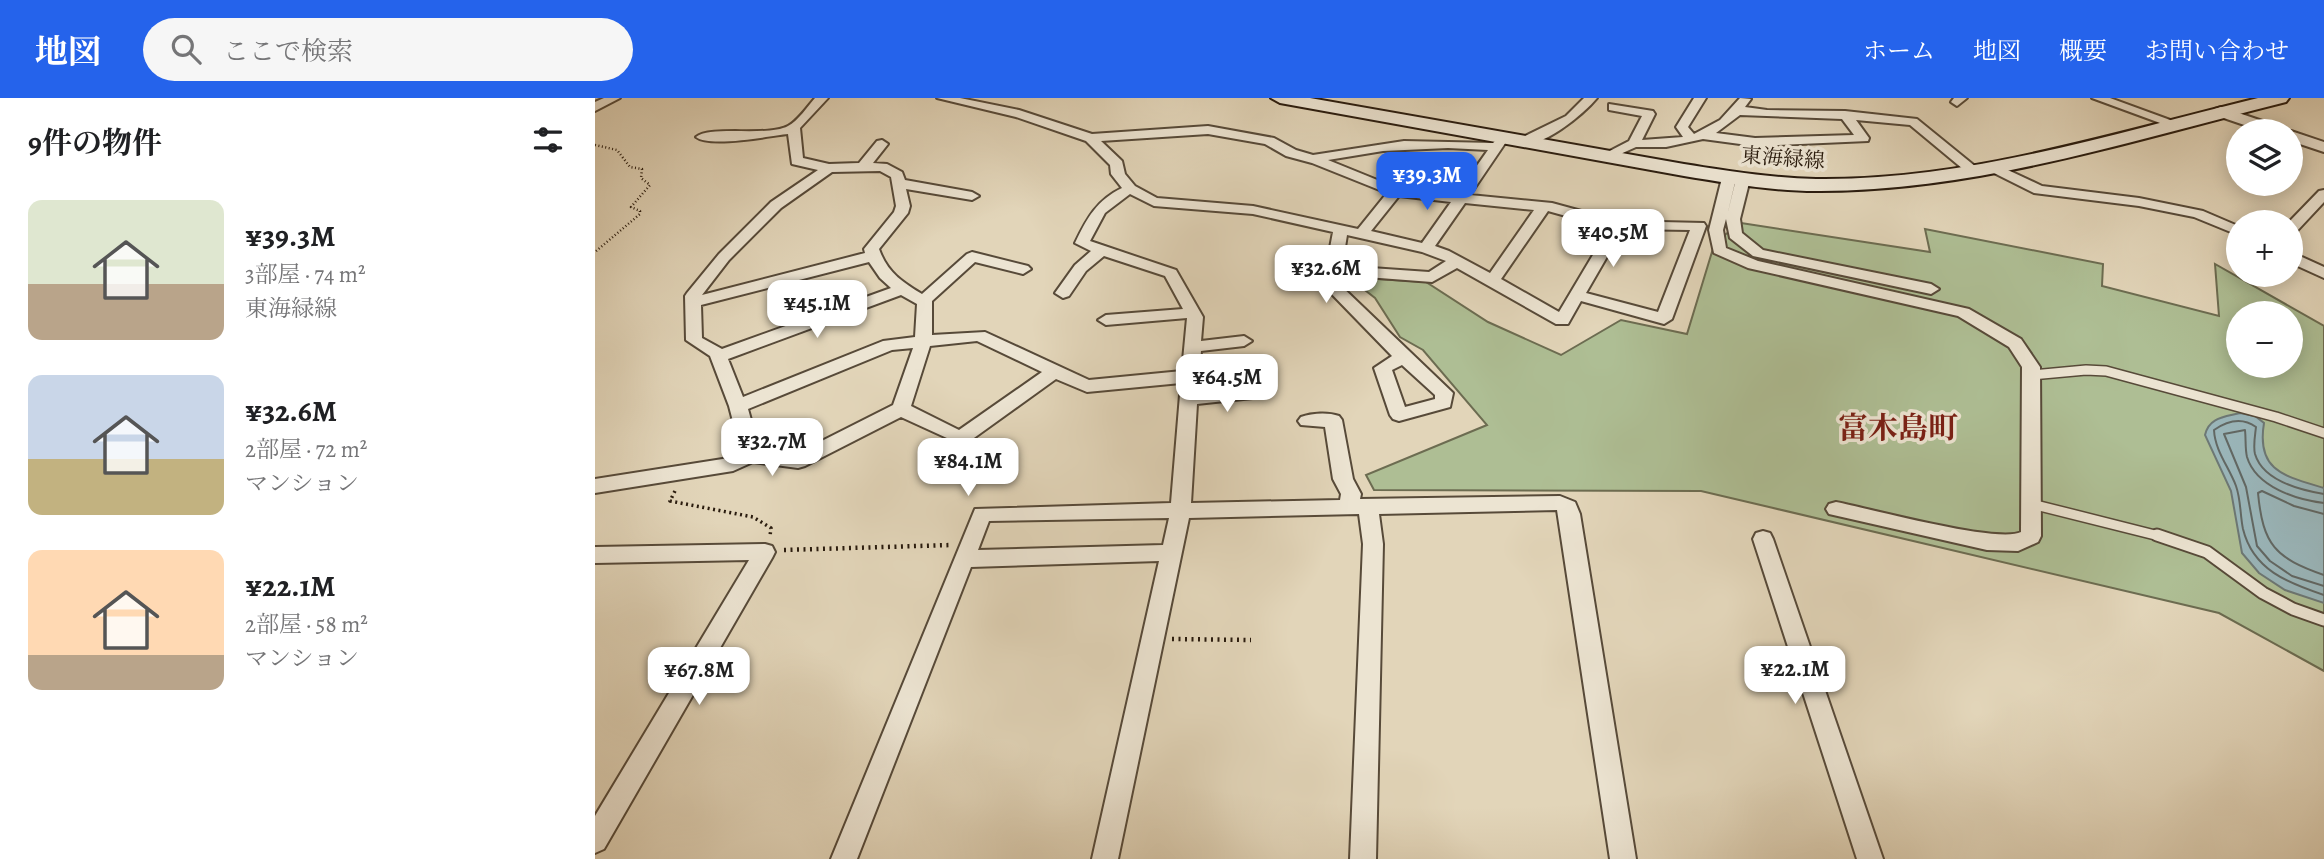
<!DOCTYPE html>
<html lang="ja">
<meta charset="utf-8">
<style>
body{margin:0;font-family:Alegreya,"Noto Serif JP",serif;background:#f6f6f6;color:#202124;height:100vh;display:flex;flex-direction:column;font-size:26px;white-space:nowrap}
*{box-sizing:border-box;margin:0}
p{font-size:23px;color:#757577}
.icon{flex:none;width:38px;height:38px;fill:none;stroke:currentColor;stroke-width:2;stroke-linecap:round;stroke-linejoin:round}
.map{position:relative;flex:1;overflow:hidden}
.drawer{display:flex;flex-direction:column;background:#fff;width:595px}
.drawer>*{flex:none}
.tools{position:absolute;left:1631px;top:21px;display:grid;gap:14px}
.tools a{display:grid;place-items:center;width:77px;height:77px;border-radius:50%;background:#fff;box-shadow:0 4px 18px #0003;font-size:35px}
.price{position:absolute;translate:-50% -60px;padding:0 16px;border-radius:14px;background:#fff;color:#222;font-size:23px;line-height:46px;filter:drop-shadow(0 2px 4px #0008)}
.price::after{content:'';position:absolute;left:50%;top:42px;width:21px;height:16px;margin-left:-10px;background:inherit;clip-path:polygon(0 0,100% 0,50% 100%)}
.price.current{background:#2563eb;color:#fff}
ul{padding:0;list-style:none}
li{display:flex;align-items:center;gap:21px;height:175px;padding:0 28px}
li span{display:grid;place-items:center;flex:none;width:196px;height:140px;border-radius:14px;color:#555}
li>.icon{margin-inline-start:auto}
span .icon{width:84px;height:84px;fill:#fffc;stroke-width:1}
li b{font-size:30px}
h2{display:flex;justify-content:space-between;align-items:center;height:84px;padding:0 28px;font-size:30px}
header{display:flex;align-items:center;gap:42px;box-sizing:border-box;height:98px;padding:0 35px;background:#2563eb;color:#fff}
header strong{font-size:33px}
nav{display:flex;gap:38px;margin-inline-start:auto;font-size:24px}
.search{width:490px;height:63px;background:#f6f6f6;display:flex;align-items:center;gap:18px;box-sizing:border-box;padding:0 24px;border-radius:38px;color:#757577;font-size:26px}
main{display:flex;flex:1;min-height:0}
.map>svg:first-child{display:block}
.green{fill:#aebe94;stroke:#6c6c51;stroke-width:2;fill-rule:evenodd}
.water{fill:#9ab6ba;stroke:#6d7875;stroke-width:2}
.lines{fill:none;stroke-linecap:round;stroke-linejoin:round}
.shore{stroke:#626864;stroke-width:2}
.service-far1-casing{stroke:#574a39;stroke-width:12}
.service-casing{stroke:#574a39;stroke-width:15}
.minor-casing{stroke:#574a39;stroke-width:4}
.tertiary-casing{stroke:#574a39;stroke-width:4}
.secondary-casing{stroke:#291b0e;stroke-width:4}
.path-far2{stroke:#291b0e;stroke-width:2.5;stroke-dasharray:1 2.5;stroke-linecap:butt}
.path-far1{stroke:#291b0e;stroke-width:3.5;stroke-dasharray:2 3.5;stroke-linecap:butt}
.path{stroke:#291b0e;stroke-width:4.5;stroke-dasharray:2 4.5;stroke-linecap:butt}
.service-far1{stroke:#ece4d2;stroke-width:9}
.service{stroke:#ece4d2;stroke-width:11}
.minor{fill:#ece4d2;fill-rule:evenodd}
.tertiary{fill:#ece4d2;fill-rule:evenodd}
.secondary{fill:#ece4d2;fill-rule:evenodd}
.labels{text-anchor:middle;stroke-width:7;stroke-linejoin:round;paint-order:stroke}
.far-street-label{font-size:21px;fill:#291b0e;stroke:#ece4d2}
.quarter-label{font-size:30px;font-weight:bold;fill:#7a1f14;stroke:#ece4d2}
</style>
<header>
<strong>地図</strong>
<div class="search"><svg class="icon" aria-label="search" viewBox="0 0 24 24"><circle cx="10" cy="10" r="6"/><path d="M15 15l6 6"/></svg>ここで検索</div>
<nav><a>ホーム</a><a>地図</a><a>概要</a><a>お問い合わせ</a></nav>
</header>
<main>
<section class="drawer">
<h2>9件の物件<svg class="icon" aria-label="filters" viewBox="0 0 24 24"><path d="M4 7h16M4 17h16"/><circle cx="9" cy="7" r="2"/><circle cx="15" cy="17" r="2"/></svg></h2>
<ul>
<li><span style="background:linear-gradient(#dfe7d0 60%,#b9a48a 0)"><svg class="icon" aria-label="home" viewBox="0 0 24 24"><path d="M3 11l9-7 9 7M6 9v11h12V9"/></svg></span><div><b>¥39.3M</b><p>3部屋 · 74 m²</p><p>東海緑線</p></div></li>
<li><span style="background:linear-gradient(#c9d6e8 60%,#c2b280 0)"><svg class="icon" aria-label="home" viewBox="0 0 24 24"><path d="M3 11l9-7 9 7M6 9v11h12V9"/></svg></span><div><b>¥32.6M</b><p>2部屋 · 72 m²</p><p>マンション</p></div></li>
<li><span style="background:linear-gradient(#ffd9b3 75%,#b9a48a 0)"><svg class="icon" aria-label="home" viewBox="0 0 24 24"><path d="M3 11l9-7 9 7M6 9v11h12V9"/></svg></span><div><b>¥22.1M</b><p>2部屋 · 58 m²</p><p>マンション</p></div></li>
</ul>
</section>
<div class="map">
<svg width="1729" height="761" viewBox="0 0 1729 761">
<rect width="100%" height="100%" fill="#e2d5b9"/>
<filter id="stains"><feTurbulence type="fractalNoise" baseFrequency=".00286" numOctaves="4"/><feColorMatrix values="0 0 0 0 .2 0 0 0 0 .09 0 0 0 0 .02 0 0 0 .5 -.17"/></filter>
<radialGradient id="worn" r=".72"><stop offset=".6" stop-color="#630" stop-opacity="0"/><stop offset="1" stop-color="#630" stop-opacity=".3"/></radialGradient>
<path class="green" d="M1146,125l189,29 -5,-23 178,35 -1,22 117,30 -4,-52 109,62v345l-105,-58 -518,-122 -327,-1 -8,-15 121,-50 -64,-75 -23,-13 -25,-39 -23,-18 8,-2 66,4 62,40 73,33 60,-35 66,14 28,-92zM1643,215h53v53h-53z"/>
<path class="water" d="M1645,315l15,3 9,7c-8,48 20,53 60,65v115l-39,-13 -26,-17 -17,-20 -11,-62 -26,-56c4,-18 20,-18 35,-22z"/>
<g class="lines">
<path class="shore" d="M1729,396c-24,-4 -61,-13 -69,-40 -2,-8 0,-18 1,-27 -14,-10 -29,-6 -42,3 1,21 15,37 22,56 5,14 4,29 7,43 10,41 45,54 81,66
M1729,405c-27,-3 -68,-16 -77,-46 -2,-8 -1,-18 -2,-27l-21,4 22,53 11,59 13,15 22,15 32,10
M1729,416l-30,-8 -32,-15 -4,2c5,52 17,65 66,82"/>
<defs>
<path id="service-far1" d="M1436,277l55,-5 20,1 170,46 48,16
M1437,406l131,33"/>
<path id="service" d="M1562,437l50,17 56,41 30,16 31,11"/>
<path id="minor" d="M9,0h16l-25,13v-9z
M220,0h13l-28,30 3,30 26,6 30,-1 18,-22 5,-1 6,4 -15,19 14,1 15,8 3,8 67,12 7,4 -7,4 -66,-11 4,17 -2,7 -29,36c8,23 23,33 43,45l45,-40 5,-2 56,14 3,3 -8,5 -48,-12 -43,39v34l53,-3 104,48 93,-9 5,-53 -81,7 -8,-5 8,-5 77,-6 -18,-33 -61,-20 -18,15 -17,25 -6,2 -8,-5 20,-28 16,-14 -16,-8c12,-25 22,-43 47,-55l-11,-14 -1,-9 -24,-24 -70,-24 -79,-19h23l59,12 73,24 116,-8 66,12 22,12 17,5 91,-14 89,2 9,-8 6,4 -38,56 82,8 66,18 86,2 2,3 -34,93 -8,5 -83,-23 -13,23h-12l-99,-56 -25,14 -92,-7 -1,9 114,109 -3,14 -51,14 -6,-2 -3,-4 -16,-47 18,-12 -69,-71 10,-53 -80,-18 -99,-8 -24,-12 -25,19 -15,28 86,29 27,47 -2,24 43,-5 8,5 -8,5 -43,5 -3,41 64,-7 9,6 -9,6 -65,7 -6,99 149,-3 1,-6 -8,-15 -8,-52 -24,-2 -3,-4 3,-4c11,-4 27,-5 38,-1l3,4 11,59 8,15 -1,5 200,-3 15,6 5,12 56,345h-26l-53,-349 -178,4 4,30 -7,315h-26l13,-315 -4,-30 -170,4 -71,341h-26l67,-298 -188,6 -114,292h-26l144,-350 196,-6 10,-120 -94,9 -31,-13 -89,64 -7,1 -59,-27 -96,49 -7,2 -45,-6 -20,9 -138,22v-14l134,-21 12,-6 -12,-46 -19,-50 -24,-16 -1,-44 2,-3 32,-39 52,-52 47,-32 -26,-6 -4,-30c-19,2 -78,14 -92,3 14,-12 72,0 92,-11 10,-5 20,-20 27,-28zM613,36l57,10 21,12 26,7 75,30 -29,36 -105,-23 -96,-8 -22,-12 -10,-12 -3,-13 -21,-20zM853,50l40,2 -31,44 -60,-6 -69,-28 55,-9zM285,73l11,6 5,29 -2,6 -30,37 1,4 -163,42 27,-35 52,-52 51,-36zM804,98l52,6 -29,41 -51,-12zM870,105l69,7 -44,63 -41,-22 -14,-5zM953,113l61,17 -50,84 -58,-33zM1028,131l67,1 -32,82 -72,-19zM752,137l75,17 24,9 -17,11 -87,-6zM274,164l11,16 11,10 -169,61 -20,-11 -1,-33zM306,197l16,9 -2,33 -32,4 -140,56 -15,-38zM382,243l65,31 -83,58 -48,-24 19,-60zM318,250l-20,57 -97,49 -37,-5 -11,-40 144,-59zM807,267l33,30v4l-30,8 -13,-37zM574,420l-6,27 -185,5 11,-29z
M989,0h13c-14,17 -55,50 -78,47v-6l47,-23z
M1099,0h12l-18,29 6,7 26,-14 20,-22 11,1 -6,8 22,3 78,1 72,8 64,52 -2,3h-10l-59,-49 -54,-5 13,18 -1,3 -113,5 -52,-7 -37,8h-30l-29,13 -7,-4 29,-15 13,-25 -33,-6v-6l44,7 2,3 -13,26 41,-3 -7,-10zM1145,17l102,4 12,16 -99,3 -39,-5z
M1359,0h13l-10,8 -6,-4z
M1497,0h18l71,26 -2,3h-8z
M1400,66l47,22 97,12 64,13 35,15v9l-44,-18 -55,-11 -105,-13 -44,-22 -2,-3z
M1134,76l7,4 -9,38 9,-37 7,-4 5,1 2,3 -10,40 2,14 21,17 168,34 8,5 -8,5 -178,-38 -23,-18 -4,-19 -3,11 3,18 32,13 211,48 52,30 19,28 1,169 -3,6 -20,9 -31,-1 -158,-36 -3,-5 3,-5 7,-2c32,6 162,42 185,30l1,-165 -13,-20 -51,-31 -210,-48 -34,-15 -5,-23 13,-52z
M1729,92v12l-28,30 -5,1 -2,-11 30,-31z
M1696,154l33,15v11l-33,-15z
M1168,433l7,2 3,6 110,320h-26l-104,-320 3,-6z
M170,446l7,2 3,6 -3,6 -168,291 -9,4v-37l154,-256 -154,3v-16z"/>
<path id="tertiary" d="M1626,9l62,21 2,3h-23l-47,-16 -2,-3 2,-3z
M1696,33l33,11v10l-33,-11z"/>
<path id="secondary" d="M676,0h39l374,66c43,7 88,14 132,15 151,2 298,-46 442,-81h31l-3,4c-153,38 -311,90 -470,89 -44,0 -89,-8 -132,-15l-404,-73z"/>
</defs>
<use href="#service-far1" class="service-far1-casing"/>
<use href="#service" class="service-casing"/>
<use href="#minor" class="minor-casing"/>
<use href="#tertiary" class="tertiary-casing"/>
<use href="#secondary" class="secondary-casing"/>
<path class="path-far2" d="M0,47l22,5 13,17 12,2 -1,9 9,7 -19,22 9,4v3l-45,38"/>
<path class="path-far1" d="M80,393l-5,10 83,16 18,11 -1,8"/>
<path class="path" d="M189,452l167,-5
M577,541l79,1"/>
<use href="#service-far1" class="service-far1"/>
<use href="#service" class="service"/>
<use href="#minor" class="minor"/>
<use href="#tertiary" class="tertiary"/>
<use href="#secondary" class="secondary"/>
</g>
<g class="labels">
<g class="far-street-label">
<text transform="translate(1188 60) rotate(4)" y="7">東海緑線</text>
</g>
<g class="quarter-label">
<text x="1303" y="340">富木島町</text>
</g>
</g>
<rect width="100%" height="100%" filter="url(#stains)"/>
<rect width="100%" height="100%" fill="url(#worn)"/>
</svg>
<div class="tools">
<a><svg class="icon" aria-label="layers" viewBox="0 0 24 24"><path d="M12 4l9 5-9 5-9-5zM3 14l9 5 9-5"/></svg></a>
<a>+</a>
<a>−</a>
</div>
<b class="price current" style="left:832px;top:114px">¥39.3M</b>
<b class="price" style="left:1018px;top:171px">¥40.5M</b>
<b class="price" style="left:731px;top:207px">¥32.6M</b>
<b class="price" style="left:222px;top:242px">¥45.1M</b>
<b class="price" style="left:632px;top:316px">¥64.5M</b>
<b class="price" style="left:177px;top:380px">¥32.7M</b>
<b class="price" style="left:373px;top:400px">¥84.1M</b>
<b class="price" style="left:1200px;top:608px">¥22.1M</b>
<b class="price" style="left:104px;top:609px">¥67.8M</b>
</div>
</main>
